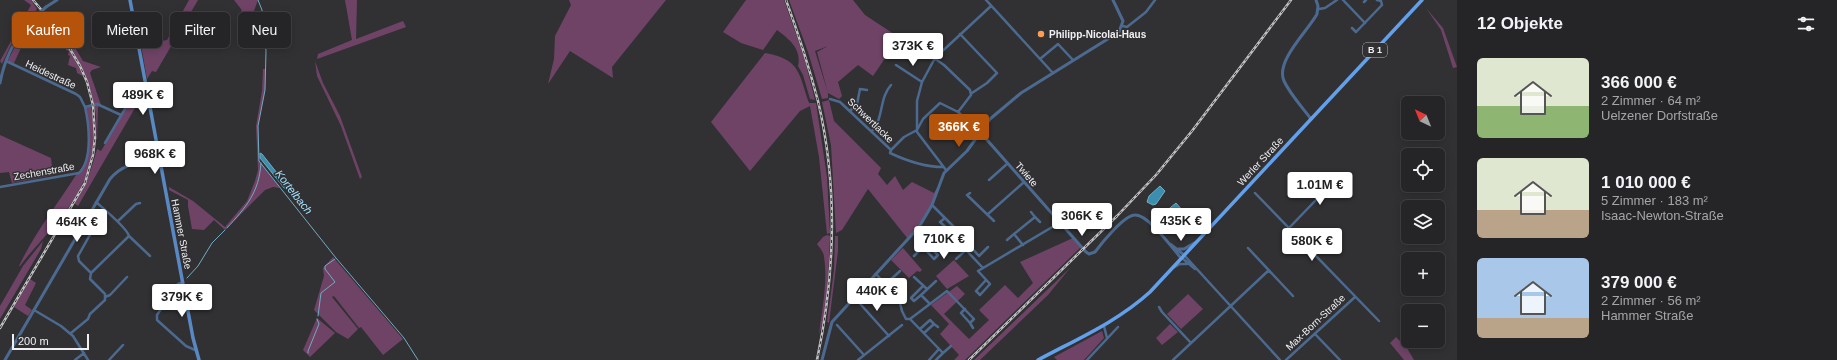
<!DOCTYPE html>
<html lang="de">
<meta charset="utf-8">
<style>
body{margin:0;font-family:Arial,sans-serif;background:#313133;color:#f1f3f6;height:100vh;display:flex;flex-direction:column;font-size:15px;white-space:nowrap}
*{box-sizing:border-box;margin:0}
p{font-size:13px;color:#a3a5a7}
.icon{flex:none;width:22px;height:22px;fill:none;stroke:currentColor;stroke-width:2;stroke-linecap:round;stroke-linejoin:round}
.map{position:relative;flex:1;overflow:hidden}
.sheet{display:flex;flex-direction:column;background:#252527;width:380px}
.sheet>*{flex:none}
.hud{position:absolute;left:12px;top:12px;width:380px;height:36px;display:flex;gap:8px}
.needle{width:26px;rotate:317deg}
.fabs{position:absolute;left:1401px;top:96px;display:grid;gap:8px}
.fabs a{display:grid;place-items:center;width:44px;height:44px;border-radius:6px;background:#252527;box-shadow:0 2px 10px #0003,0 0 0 1px #424244;font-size:20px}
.scale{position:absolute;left:12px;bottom:10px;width:77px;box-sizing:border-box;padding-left:4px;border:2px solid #f0f0f2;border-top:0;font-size:11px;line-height:14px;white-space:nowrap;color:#f0f0f2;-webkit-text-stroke:3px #313134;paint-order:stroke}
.price{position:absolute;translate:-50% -34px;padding:0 9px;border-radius:4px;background:#fff;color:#222;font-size:13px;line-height:26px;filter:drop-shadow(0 1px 2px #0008)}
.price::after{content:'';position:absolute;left:50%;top:24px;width:12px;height:9px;margin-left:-6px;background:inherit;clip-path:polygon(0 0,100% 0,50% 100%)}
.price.selected{background:#b45309;color:#fff}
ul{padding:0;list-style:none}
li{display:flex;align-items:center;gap:12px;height:100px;padding:0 20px}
li span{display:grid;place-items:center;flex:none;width:112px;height:80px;border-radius:6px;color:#555}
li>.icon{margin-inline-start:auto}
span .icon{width:48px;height:48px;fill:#fffc;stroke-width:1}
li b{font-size:17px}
h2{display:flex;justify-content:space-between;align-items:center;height:48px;padding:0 20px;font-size:17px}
.chip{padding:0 14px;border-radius:6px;background:#252527;box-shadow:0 2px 10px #0003,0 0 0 1px #424244;font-size:14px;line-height:36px}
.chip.selected{background:#b45309;color:#fff}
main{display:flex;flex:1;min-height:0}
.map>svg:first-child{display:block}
.green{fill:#6f4366}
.water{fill:#3c8eae;stroke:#72abc2}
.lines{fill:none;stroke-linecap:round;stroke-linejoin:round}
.stream{stroke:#72abc2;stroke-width:1}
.minor{stroke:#4c6a8f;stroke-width:2.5}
.tertiary{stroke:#4c6a8f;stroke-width:3}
.secondary{stroke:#5989c3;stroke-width:3.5}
.primary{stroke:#62a0ec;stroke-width:3.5}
.rail-casing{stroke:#c1c1c3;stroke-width:2.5}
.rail{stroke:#313134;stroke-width:1;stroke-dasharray:3;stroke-linecap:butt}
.tertiary-bridge{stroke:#4c6a8f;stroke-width:3}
.poi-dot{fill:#fd9c56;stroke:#313134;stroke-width:1.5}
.labels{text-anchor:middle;stroke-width:3;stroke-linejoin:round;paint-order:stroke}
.shield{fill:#313134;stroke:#b7b7b9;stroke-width:1}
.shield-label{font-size:9px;font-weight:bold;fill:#f0f0f2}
.poi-label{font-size:10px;font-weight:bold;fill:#f0f0f2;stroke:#313134;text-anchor:start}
.street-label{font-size:10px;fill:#f0f0f2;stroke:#313134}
.water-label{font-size:11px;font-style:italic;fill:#a4e2fe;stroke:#313134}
</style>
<main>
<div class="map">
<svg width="1457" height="360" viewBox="0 0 1457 360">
<rect width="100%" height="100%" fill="#313134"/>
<path class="green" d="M24,0h7l6,9 -22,27 -13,28 -2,-3 31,-56z
M189,0h9l-42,72 -4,-1 -5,8 -6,-34 26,-5z
M234,0h24l-7,19 -2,19 -8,-29z
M345,0h12l-1,39 47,-18 3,6 -89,32 1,-5 34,-14z
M569,0h97l-54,67 1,11 -43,-27 -22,33 6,-25 1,-23 16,-31z
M746,0h38l20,57 11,43 -5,-1 -7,-24 -5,-9c4,-17 -9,-27 -21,-36l-14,20 -22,-7 -18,-11z
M789,0h64l12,15 32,21 1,3 -25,37 -15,-11 -20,17 4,14 -3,3 -11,-6 -11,-41 11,-6 -13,5 13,42v5l-6,1 -14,-47z
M1426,8l17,20 14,39 -4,1 -12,-38z
M51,12l17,24 15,25 18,6 -9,3 -2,3 11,32 -3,2 -1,34c-1,-12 0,-25 -3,-37 -7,-32 -24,-61 -44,-87z
M41,14c17,7 33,43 42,62l-6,-3 -1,-5 -8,-3 2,-9 -2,-1 1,-4 -3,-1v-2l-7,-2 2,-9 -12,-16h-4l-14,15 -4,-1 -13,28 -5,-1 -1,-2 13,-25z
M765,53c36,6 34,22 44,50h7l11,74 3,56 -3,1 -8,-77 -9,-51 -10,5 -50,60 -39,-49z
M315,61l8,22 17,33 22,61 -2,2 -19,-53 -24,-50z
M263,69h3l-1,21 -7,36 1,35 21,27 -7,-1 -8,3 -40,40 -11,-10 -10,10 -12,-1 -4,-23v-6l-19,-10v-3l24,14 32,26 22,-26 8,-20 3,-11 -2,-44 6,-35z
M142,82l3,15 -3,-1 -64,110 -4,-3c13,-18 17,-33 23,-54l4,2z
M829,100l5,21 47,47 -3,6 9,11 8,-9 8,14 9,-8 22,11 3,-5 2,2 -11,23 -20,26 -40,-50 -26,41 -6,3 -5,-88 -9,-43z
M91,105c8,51 -3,79 -35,119 -12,14 -25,27 -36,42h-1c15,-32 38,-61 57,-91 17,-17 15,-46 9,-68z
M0,135l51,23 2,17 -41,8 -3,-11 -9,1z
M827,235l3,1c-1,25 -2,75 -11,98 3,-23 9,-54 5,-77 0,-5 -5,-10 -7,-13l6,-7z
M835,236h3v15l-9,72 -2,-1 7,-52z
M1073,238l8,9 -116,113h-11l5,-5 -19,-21 9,-10 -18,-19 26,-19 8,8 -21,20 25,25 20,-19 -10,-10 26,-25 13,13 15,-15 -13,-21z
M43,241l-2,8 -41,70v-13l23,-40z
M903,248l19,22 -2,2 -3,-1 -8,7 -18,-18z
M333,257l70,82 -20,16 -22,-28 -2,1 -25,-32 -2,1 26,32 -10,10 -12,-7 -22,-22 10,-34 -1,-8z
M954,260l15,16 -22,13 -11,-13z
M1070,268l-22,27 -68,65h-6z
M30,279l6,4 -11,22 7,5 -4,6 -14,-9z
M1188,294l15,15 -22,20 -14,-15z
M317,318l18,15 -25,24 -7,-7z
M1170,324l8,8 -16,13 -6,-7z
M1102,331l2,7 -20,22h-27l-3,-3z
M1396,337l11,11 7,12h-10l-14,-17z"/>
<path class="water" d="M260,153l2,1 26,33 -3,2 -25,-31z
M1160,186l5,5 -9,13 -3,1 -6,-3 2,-6z
M1176,203l7,8 -1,5 -10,6 -5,-6 -6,3 4,-7z"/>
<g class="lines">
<path class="stream" d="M258,0l4,10 4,41 -1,39 -7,36 1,35 77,97 68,80 14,22
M227,228c19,-21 32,-35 34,-65
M187,278l11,-12 14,-23 13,-13
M318,316l3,-23 14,-11 -10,-13v-3l10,-7
M308,353v-2l11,-27 -2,-5"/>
<path class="minor" d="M986,0l66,72
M1343,0l22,23
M1364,2l2,-2
M1319,9l6,-1 12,-8
M1123,26l4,1 19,-15 9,-12
M1352,28l4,4 26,-27 -1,-4 -4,-1
M960,34l37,39 -10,10 -15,10
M908,40l36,25 26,25 1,5 -13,17
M1040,59l18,-15 15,16
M6,61l70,33 4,3 5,10
M896,65l26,17
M830,99l10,3 51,48
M850,111l7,-7 3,-15 7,1
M872,131c12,-13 7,-33 19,-46
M105,143l34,-58
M891,150l13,-13 13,-7 6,-11 17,-16 18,9 22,20
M891,150l-1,3c17,8 34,14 53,14
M946,170l-29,-38v-31l5,-19 13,-24 56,-52
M989,180l18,-16
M0,187l79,-14c14,-13 10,-49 6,-66l12,-3 24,11
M970,193l-3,2 27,26
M1255,193l124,128
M932,205l22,22 -11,11
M1031,212l4,5
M988,214l35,-31
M945,218l-5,4 10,9
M118,221l18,-17 4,-1
M1289,228l51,-53
M915,232l23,23 -4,4 -11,-12 4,-4
M129,236l21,20
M1007,240l7,-6
M1023,245l-9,-11 21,-17 5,5
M1248,248l45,48
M966,250l4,-4 9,10 9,-9
M1184,255l96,105
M914,256l9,-9
M1182,258l13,11
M956,259l10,-9 17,18
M1173,268l7,-4h7
M91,273l-12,-12 -1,-5 26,-46
M876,274l23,25 3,12 4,8h4
M914,277l13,12
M986,280l-10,11 4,4 10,-11 -12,-13 81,-48
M183,282l-5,2 -3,4 -18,27v5l29,26 9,4
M885,285l15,-14
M890,289l6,-6 -4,-5
M921,295l-7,6 -3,-3 12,-12
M105,297l5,-2 17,-18
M854,297l35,39
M930,304l-9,-9 15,-14
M1159,307l3,5 29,31
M34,310l27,16 12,10 15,24
M910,319l37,-28 27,28 -4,4 -9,-10 4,-4
M910,319l33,34 -7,7
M970,323l3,5
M934,324l4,3
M837,325l27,30
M1104,326l3,12
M920,329l10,-9 4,4 -10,9
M71,333l17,-14 2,-5 15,-14v-6l-15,-15 1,-6 38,-37c-2,-8 -25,-27 -33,-34
M1315,334l25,26
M943,353l8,-7
M75,360l9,-7
M109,360l14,-15
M858,360l44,-35
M929,360l10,-11
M1087,360l31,-33
M1173,360l96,-90
M1286,360l69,-63"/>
<path class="tertiary" d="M46,7l11,-7
M0,83c5,-27 17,-50 38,-69
M1311,119c-9,-12 -21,-25 -27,-38 -9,-20 24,-50 33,-67l1,-8 -2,-6
M980,132l106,120 3,2 6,-2c6,-8 29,-37 40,-37 13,-1 37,33 46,43
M149,159l5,-6 3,-8
M149,159l10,-2
M1170,244l14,11
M1178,249h6l12,-7
M5,360l105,-181c15,-18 30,-15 50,-18
M822,360l10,-38 87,-95 13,-22 12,-32 23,-22 23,-32 31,-26 98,-61 4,-11 -10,-21"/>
<path class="secondary" d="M130,0l63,338 6,22"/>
<path class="primary" d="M1038,360c39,-21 79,-38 112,-68l272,-292"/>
<defs>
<path id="rail" d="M786,0c12,33 23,67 32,101 20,85 17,174 -1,259
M0,328l85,-145 8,-28 2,-17 -2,-33 -6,-23 -7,-16 -20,-34 -27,-32
M969,360l148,-144 39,-41 36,-44 99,-131"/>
</defs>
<use href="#rail" class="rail-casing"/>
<use href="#rail" class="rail"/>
<path class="tertiary-bridge" d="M38,14l8,-7"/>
</g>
<circle class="poi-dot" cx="1041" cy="34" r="4"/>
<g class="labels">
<rect class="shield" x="1363" y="43" width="24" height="14" rx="3"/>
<g class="shield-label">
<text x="1375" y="53">B 1</text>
</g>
<g class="poi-label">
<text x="1049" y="38">Philipp-Nicolai-Haus</text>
</g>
<g class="street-label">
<text transform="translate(51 74) rotate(25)" y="4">Heidestraße</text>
<text transform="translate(871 120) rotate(44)" y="4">Schwertlacke</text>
<text transform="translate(1260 161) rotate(-47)" y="4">Werler Straße</text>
<text transform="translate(44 171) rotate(-10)" y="4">Zechenstraße</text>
<text transform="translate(1027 174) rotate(49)" y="4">Twiete</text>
<text transform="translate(182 234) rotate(79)" y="4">Hammer Straße</text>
<text transform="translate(1315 322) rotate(-43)" y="4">Max-Born-Straße</text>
</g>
<g class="water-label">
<text transform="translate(294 192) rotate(52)" y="4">Kortelbach</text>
</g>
</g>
</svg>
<div class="fabs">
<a><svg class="needle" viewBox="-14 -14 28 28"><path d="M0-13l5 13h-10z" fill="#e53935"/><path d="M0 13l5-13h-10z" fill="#a3a5a7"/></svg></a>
<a><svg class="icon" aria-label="locate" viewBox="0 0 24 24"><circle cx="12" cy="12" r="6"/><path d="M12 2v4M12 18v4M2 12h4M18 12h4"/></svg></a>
<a><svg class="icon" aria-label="layers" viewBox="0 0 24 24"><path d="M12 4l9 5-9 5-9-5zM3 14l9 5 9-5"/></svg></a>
<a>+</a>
<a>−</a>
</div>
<div class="scale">200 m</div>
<b class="price" style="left:913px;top:67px">373K €</b>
<b class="price" style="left:143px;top:116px">489K €</b>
<b class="price selected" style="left:959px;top:148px">366K €</b>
<b class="price" style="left:155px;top:175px">968K €</b>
<b class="price" style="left:1320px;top:206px">1.01M €</b>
<b class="price" style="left:1082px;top:237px">306K €</b>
<b class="price" style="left:1181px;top:242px">435K €</b>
<b class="price" style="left:77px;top:243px">464K €</b>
<b class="price" style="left:944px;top:260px">710K €</b>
<b class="price" style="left:1312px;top:262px">580K €</b>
<b class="price" style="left:877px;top:312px">440K €</b>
<b class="price" style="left:182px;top:318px">379K €</b>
<div class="hud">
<a class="chip selected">Kaufen</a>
<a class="chip">Mieten</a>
<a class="chip">Filter</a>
<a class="chip">Neu</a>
</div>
</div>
<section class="sheet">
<h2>12 Objekte<svg class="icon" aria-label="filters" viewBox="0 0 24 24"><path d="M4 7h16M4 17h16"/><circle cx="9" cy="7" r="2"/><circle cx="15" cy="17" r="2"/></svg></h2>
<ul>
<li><span style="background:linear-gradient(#dfe7d0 60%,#8fb573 0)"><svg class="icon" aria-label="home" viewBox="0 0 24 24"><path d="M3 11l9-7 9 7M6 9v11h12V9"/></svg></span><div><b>366 000 €</b><p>2 Zimmer · 64 m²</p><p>Uelzener Dorfstraße</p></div></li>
<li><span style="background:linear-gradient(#dfe7d0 65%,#b9a48a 0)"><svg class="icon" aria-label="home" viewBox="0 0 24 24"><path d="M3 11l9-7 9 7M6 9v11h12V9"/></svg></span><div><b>1 010 000 €</b><p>5 Zimmer · 183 m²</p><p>Isaac-Newton-Straße</p></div></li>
<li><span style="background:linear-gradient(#a9c7e8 75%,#b9a48a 0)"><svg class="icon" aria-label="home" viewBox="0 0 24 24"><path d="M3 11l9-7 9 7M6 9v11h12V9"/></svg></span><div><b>379 000 €</b><p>2 Zimmer · 56 m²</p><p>Hammer Straße</p></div></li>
</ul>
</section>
</main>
